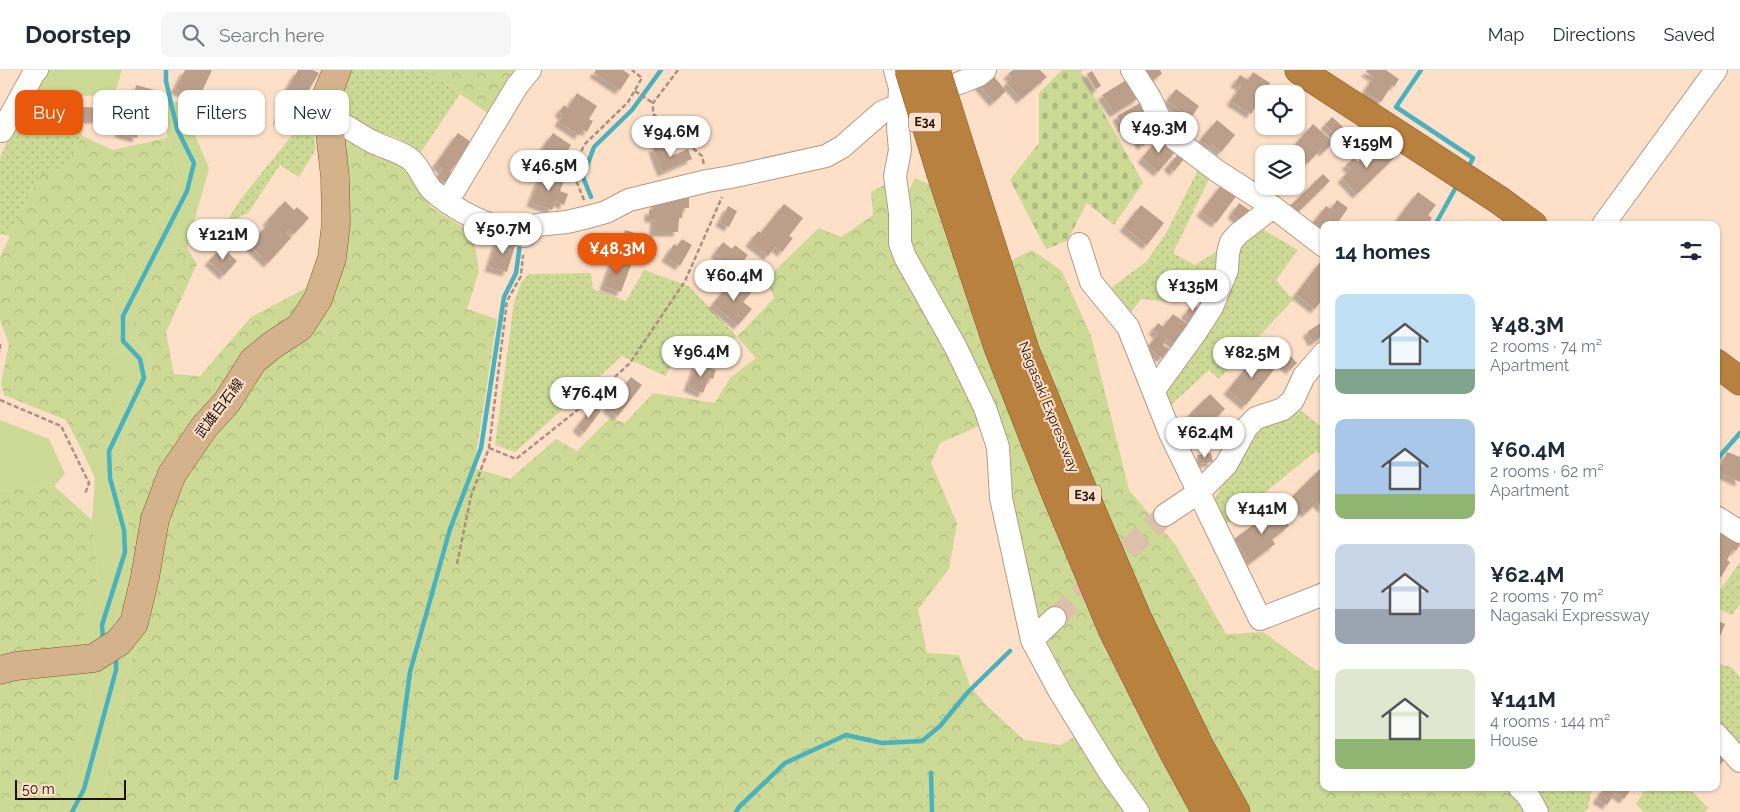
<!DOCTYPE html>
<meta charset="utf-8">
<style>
body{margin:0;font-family:Raleway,"Noto Sans JP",sans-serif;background:#f6f6f7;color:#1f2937;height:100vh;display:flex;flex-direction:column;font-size:19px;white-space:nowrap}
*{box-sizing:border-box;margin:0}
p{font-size:16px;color:#747a83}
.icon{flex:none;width:28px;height:28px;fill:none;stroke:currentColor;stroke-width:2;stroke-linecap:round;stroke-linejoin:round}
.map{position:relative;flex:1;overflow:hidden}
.sheet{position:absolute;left:1320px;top:151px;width:400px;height:570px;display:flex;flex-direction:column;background:#fff;border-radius:10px;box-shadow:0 1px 4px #0004}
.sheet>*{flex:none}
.banner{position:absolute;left:15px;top:20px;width:475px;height:45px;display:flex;gap:10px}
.fabs{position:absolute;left:1255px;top:15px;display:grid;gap:10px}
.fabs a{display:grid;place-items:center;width:50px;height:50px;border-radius:10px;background:#fff;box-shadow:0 1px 4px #0004;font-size:25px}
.scale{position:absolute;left:15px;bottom:12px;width:111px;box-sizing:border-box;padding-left:5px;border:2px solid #1b1109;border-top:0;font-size:14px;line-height:18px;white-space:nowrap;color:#1b1109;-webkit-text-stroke:4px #fedfc8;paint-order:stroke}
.price{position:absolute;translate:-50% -42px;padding:0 11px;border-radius:18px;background:#fff;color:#222;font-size:16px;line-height:32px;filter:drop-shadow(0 1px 2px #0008)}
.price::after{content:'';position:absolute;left:50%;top:30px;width:15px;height:11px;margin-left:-8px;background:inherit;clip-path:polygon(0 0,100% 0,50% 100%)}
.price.current{background:#ea580c;color:#fff}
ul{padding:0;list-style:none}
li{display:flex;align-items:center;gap:15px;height:125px;padding:0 15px}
li span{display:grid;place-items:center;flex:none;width:140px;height:100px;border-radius:10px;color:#555}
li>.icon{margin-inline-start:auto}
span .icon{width:60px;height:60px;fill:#fffc;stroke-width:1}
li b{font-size:21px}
h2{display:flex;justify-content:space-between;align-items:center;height:60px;padding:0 15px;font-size:21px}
.chip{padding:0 18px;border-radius:10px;background:#fff;box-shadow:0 1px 4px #0004;font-size:18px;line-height:45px}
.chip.current{background:#ea580c;color:#fff}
header{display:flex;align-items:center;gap:30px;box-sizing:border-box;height:70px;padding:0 25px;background:#fff;border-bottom:1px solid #e0e1e3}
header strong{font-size:24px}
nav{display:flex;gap:28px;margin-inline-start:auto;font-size:18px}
.search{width:350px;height:45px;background:#f6f6f7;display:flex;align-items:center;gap:12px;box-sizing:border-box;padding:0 18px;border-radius:10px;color:#747a83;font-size:19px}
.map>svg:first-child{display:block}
.grass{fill:#ccda95}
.forest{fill:url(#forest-crowns);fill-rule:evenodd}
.cemetery{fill:url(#cemetery-stones)}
.garden{fill:url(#garden-dots)}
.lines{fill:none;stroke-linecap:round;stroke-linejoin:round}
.stream{stroke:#49b2be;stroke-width:4.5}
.building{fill:#bc9f8a;filter:url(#shadow)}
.minor-tunnel{stroke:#dcc0ab;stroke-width:22;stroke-dasharray:22 11;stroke-linecap:butt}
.minor-casing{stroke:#b69984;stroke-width:24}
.major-casing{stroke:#815a2c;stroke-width:29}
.highway-casing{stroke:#815a2c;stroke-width:29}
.path{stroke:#a89180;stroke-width:2.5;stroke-dasharray:5 2.5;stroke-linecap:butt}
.minor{stroke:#fff;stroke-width:22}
.major{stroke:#d4b38c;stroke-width:28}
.highway{stroke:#b8813f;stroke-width:28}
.highway-bridge-casing{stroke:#815a2c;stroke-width:29;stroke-linecap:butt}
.highway-bridge{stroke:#b8813f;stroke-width:28}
.labels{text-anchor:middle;stroke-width:4;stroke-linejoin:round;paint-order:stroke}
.shield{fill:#fedfc8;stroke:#5f4f42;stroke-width:1}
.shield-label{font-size:12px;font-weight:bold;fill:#1b1109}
.street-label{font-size:14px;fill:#1b1109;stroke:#fedfc8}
</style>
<header>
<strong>Doorstep</strong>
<div class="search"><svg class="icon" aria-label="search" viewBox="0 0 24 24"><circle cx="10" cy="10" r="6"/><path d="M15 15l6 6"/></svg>Search here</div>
<nav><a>Map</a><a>Directions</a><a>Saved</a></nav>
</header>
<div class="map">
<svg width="1740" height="742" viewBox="0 0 1740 742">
<defs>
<pattern id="forest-crowns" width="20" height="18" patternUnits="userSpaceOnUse" patternTransform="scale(1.25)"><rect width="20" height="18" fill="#ccda95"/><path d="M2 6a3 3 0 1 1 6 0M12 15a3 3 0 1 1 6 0" fill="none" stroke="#afba7f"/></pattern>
<pattern id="cemetery-stones" width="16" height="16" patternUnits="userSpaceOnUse" patternTransform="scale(1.25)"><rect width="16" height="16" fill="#ccda95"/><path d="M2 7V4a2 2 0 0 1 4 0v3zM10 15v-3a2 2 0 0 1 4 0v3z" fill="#afba7f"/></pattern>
<pattern id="garden-dots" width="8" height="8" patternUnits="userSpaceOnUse" patternTransform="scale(1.25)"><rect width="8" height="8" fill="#ccda95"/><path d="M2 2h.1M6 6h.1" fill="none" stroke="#afba7f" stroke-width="1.8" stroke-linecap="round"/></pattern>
<filter id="shadow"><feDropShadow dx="-4.5" dy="4.5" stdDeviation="1" flood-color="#0004"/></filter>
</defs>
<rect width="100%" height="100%" fill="#fedfc8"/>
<path class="grass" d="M47,0h75l-8,25 -36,1 4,40 -64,-20z
M168,31l33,4 -10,21 18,42 -22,80 -24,2 -28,88 14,16 2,28 -37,88 19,72 -5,42 -14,41 19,27 -33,160h-45l12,-26 27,-110 -16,-45 20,-52 -6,-59 3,-42 -13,-28 18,-2 7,-101 7,-43 66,-123 -13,-43z
M0,350l49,19 16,35 -11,12 -54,5z"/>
<path class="forest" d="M426,0h94l-31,44z
M341,65l66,35 25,38 41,25 6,38 -12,38 30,10 -23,149 36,11 46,-40 21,12 33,-33 15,5 28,-30 62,10 15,-25 26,-20 -19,-21 37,-39 -8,-19 53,-51 22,9 32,-22 -2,-23 15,-8 23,7 6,-13 14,6 39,98 64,-32 30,21 29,65 38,154 46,54 51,90 37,-2 54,39 7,-1v118h187l19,24h-1430l33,-160 -19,-27 14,-41 5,-42 -19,-72 37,-88 -2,-28 -14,-16 -1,-18 29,-70 24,-2 10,16 -31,68 8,42 26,2 51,-59 55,-29 39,-76zM988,352l57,216 46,88 -30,19 -37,-5 -38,-35 -16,-19 -11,-31 -32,-2 -9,-44 31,-40 8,-46 -26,-60 9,-20z
M82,66l31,14 54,-12 13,43 -66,123 -7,43 18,26 -25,75 -18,2 -16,-30 -62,-25 -3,-12 8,-39 -9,-24v-63l40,-83 25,-6z
M54,416l38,34 6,59 -20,52 16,45 -27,110 -12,26h-55v-321z"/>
<path class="cemetery" d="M1062,0h21l-2,2 62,111 -29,42 -27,-22 -20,38 -21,8 -36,-69 29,-37v-50z"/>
<path class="garden" d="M352,0h74l34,24 -41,61 -21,-17 -37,-12 -25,-27z
M310,43l6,36 -17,28 -19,-12 -32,48 -22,10 14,-23z
M18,46l64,20 -17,33 -25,5 -30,62 -10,-2v-76z
M1199,98l12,7 -38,78 22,12 62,-39 41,24 -22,30 17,20 -74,79 -10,-9 -38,35 -5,-14 52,-83 -31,-17 -9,12 -37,-4 -16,22 -18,-30 40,-30 19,-28z
M644,200l45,16 48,51 -23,14 -26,-10 -23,35 -43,-20 -107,96 -20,-7 19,-143 7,-19 8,-9 62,-1 2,16 33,12z
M1298,338l26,21v28l-8,-6 -91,74 -14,-20 47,-81z
M1740,492v42l-8,11 -16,-7v-12z
M1716,593l15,4 9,10v73l-16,-24 -8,-3z
M1527,718h65l-4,21 -4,3h-41z
M1646,718h43l19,20 -3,4h-61l-8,-8z"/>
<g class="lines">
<path class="stream" d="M1421,0l-25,37 77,51 -4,8
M591,127l-8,-20 11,-30 38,-37 29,-40
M1435,155l20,-36
M1716,387l2,1 22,-25
M103,571l-1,-16 23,-73 -1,-22 -14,-52 -1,-27 35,-73 -4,-19 -17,-18v-25l64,-125 7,-28 -17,-34 -11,-48v-11
M931,703l1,39
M396,708l14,-106 40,-143 31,-81 23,-151 12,-24 4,-29
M72,742l12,-23 32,-119v-13
M736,742l3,-5 46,-44 61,-28 36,8 40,-2 18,-15 28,-34 42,-41"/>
</g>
<path class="building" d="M185,0h27l-14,30 -23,-11z
M298,0h15l6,3 -19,32 -17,-9z
M596,0h27l7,5 -10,15 -26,-17z
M1013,0h27l7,7 -26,22 -14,-16 5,-5 -4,-4z
M1142,0h18l2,4 -12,8z
M1367,0h19l13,9 -5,8 -2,-2 -11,17 -16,-11 9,-14 -8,-5z
M1092,1l9,15 -5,3 -9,-15z
M1253,2l17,11 -19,31 -20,-13 10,-15 -6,-3 5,-8 8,5z
M992,4l14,17 -12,11 -15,-17z
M1128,9l11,19 -25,15 -12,-18z
M136,15l26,7 -5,23 -26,-6z
M1176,19l23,17 -8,12 -24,-17z
M577,23l20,13 -8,13 4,2 -6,11 -4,-3 -4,6 -20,-13 4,-7 -4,-3 5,-7 4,3z
M1140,33l6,11 -23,14 -6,-12z
M286,34l9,5 -8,15 -9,-5z
M81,37l29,1 -1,11h-28z
M1148,47l9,15 -15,14 -11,-18z
M1332,47l17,15 -8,8 -16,-15z
M1217,50l18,15 -14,17 -9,-8 -2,3 -10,-7z
M121,53l18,4 -2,11 -18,-5z
M1313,54l20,18 -9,10 -3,-3 -13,14 -16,-15z
M458,63l13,9 -21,30 2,1 -6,10 -9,-6 6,-8 -7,-5z
M553,63l18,12 -10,16 -19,-12z
M1160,67l16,14 -18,21 -16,-14z
M663,74l6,13 19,-8 4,10 -30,13 -9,-24z
M1384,76l11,11 -38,37 -15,-16 9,-9 -5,-4 8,-7 4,4 10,-9 4,5z
M1179,83l6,5 -11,13 -6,-5z
M542,103l22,8 -4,10 8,3 -4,11 -8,-4 -4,9 -21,-8z
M1323,104l7,7 -33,32 -7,-7z
M1222,114l15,11 -21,28 -15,-11z
M1269,116h20l-12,10z
M1418,122l18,13 -8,10 4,3 -5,7h-34z
M689,124v14h-6l-1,10h-3l-1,14h-24l1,-14h-6v-8h6v-9z
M1337,130l11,8 -12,17h-12v6l-11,-8 13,-17 5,3z
M285,131l9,9 3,-3 12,11 -15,16 -5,-5 -3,4 5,5 -23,25 -23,-22 10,-11 4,4 10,-11 -2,-2z
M1239,133l13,9 -11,9 -9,-7z
M784,134l19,14 -14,18 4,2 -11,14 -7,-5 -7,9 -18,-14 8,-11 3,2z
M1141,135l23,18 -17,22 -23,-18z
M728,136l9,5 -8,16 -9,-5z
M625,160l20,6 -7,24 -20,-6z
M499,167l17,6 -9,29 -18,-5z
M682,169l10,6 -12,21 -14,-9 8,-13 3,2z
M723,172l9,7 3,-4 13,10 -12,15 -21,-17z
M222,177l15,14 -13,14 -15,-14z
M614,188l17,7 -10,27 -17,-6z
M1321,191l3,2v34l-9,12 -19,-15z
M734,208l17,15 -8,9 9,7 -14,16 -25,-21z
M1193,234l9,6 -9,11 -8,-7z
M1173,244l17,12 -14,19 -9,-7 -4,7 6,4 -7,9 -14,-11 10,-13 -5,-4 5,-7 5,4z
M1324,251v14l-11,7 -6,-10z
M1274,269l23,24 -7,7 -13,-13 -3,3 -10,-11z
M1258,283l18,14 -30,38 -18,-15z
M697,293l19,7 -3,9 -4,-1 -6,15 -15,-6z
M631,307l11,8 -24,31 -11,-8z
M1210,324l15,15 -18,18 -6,-7 -3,4 -9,-9z
M594,335l7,6 -17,22 -7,-6z
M1226,347l8,7 -13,15 -8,-7z
M1727,382l13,5v25l-22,-10z
M1211,383l2,9 -15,2 -1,-9z
M1322,397l2,1v41l-7,-7 -11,11 -15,-15z
M1276,438l13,18 -17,13 3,5 -24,18 -17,-23z
M1723,460l17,10v5l-4,6 -3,-2 -6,11 3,2 -9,15 -5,-3 2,-8 -2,-1v-23z
M1716,550l9,4 -9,22z
M1716,679l10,9 -10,11z
M1604,718h28l-8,11 -9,-6 -8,12 -10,-6z"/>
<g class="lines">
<path class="minor-tunnel" d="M1055,548l110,-103"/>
<defs>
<path id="minor" d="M895,0l5,18 -2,40 2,22 -5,26 5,37v30l5,14 50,89 30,62 13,39 3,51 31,142 28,52 50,81 28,39
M1132,0l18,28 13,28 12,13 42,32 56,36 51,39
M328,47c16,6 29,17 43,24 13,7 27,9 39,18 10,7 13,22 22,31 25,23 60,37 93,46l12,-11 30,-3 21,-5 18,-5 23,-12 78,-19 24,-4 95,-21 16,-9 40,-35 27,-11 53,-19 17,-7 6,-5
M2,61l32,-58 3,-3
M447,132l70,-116 13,-16
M1603,155l113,-155
M1079,174l12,38 37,45 42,106 90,186 64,-25
M1154,320l42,-58 16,-25 15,-37 1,-17 3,-11 7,-8 35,-27
M1165,445l34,-23 27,-27 21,-38 9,-9 27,-9 10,-9 11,-24 20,-23
M1716,447l24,15
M1032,570l23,-22
M1716,664l24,27
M1520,718l8,8 9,16"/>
<path id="major" d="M0,600l16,-4 78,-8 25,-16 15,-19 11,-46 10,-58 17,-45 33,-48 22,-24 26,-41 18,-15 29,-19 18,-28 14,-41 4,-35 -1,-46 -9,-80 11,-27"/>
<path id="highway" d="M1299,0l200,130 34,25
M966,95l59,185 57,138 55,129 62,128 37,67
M941,104l57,173 59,150 55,132 63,126 31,57
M1716,293l24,18"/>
</defs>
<use href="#minor" class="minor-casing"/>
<use href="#major" class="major-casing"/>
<use href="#highway" class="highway-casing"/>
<path class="path" d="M678,0l-25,33v11l49,42 2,9
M635,21l18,12
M584,130l-11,-27 11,-28 44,-43 14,-24 -10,-8
M0,274v8
M0,330l61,26 28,57 -4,11
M489,378l27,11 74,-59 40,-37 55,-82 37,-84
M457,494l14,-68 18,-48 18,-147 14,-25 2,-21"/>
<use href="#minor" class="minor"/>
<use href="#major" class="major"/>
<use href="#highway" class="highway"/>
<defs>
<path id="highway-bridge" d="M909,0l32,104
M936,0l30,95"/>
</defs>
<use href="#highway-bridge" class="highway-bridge-casing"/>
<use href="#highway-bridge" class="highway-bridge"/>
</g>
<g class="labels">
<g class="shield">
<rect x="909" y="42.5" width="32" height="19" rx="4"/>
<rect x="1069" y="415.5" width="32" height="19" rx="4"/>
</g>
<g class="shield-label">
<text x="925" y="56">E34</text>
<text x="1085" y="429">E34</text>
</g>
<g class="street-label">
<text transform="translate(1049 337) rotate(68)" y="5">Nagasaki Expressway</text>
<text transform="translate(219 338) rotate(-53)" y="5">武雄白石線</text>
</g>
</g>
</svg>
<div class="fabs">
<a><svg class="icon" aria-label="locate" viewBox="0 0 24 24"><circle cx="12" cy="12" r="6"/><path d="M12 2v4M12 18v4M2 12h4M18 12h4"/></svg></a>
<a><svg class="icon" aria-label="layers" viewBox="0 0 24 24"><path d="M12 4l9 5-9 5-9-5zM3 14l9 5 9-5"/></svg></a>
</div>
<div class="scale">50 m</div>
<b class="price" style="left:1159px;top:84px">¥49.3M</b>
<b class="price" style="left:671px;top:88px">¥94.6M</b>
<b class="price" style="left:1367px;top:99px">¥159M</b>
<b class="price" style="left:549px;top:122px">¥46.5M</b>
<b class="price" style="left:503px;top:185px">¥50.7M</b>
<b class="price" style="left:223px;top:191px">¥121M</b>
<b class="price current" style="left:617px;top:205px">¥48.3M</b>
<b class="price" style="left:734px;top:232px">¥60.4M</b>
<b class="price" style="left:1193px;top:242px">¥135M</b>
<b class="price" style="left:701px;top:308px">¥96.4M</b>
<b class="price" style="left:1252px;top:309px">¥82.5M</b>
<b class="price" style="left:589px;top:349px">¥76.4M</b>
<b class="price" style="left:1205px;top:389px">¥62.4M</b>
<b class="price" style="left:1262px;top:465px">¥141M</b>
<div class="banner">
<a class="chip current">Buy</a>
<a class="chip">Rent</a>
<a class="chip">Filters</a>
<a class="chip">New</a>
</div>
<section class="sheet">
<h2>14 homes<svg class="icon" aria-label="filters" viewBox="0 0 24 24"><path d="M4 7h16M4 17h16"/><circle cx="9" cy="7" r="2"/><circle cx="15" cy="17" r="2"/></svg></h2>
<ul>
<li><span style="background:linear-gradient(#bfe0f5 75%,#7fa58c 0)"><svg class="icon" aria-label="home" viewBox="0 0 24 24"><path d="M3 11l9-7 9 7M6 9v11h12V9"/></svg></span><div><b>¥48.3M</b><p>2 rooms · 74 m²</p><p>Apartment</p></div></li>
<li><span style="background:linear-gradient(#a9c7e8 75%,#8fb573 0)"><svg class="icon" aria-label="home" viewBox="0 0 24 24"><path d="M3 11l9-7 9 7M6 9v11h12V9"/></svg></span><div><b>¥60.4M</b><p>2 rooms · 62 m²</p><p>Apartment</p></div></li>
<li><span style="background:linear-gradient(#c9d6e8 65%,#9aa5b1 0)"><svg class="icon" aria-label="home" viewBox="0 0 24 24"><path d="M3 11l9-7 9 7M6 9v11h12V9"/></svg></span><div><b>¥62.4M</b><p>2 rooms · 70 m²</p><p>Nagasaki Expressway</p></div></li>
<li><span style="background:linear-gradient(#dfe7d0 70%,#8fb573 0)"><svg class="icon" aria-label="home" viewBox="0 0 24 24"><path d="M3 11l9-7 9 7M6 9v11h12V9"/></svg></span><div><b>¥141M</b><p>4 rooms · 144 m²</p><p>House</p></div></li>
</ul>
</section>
</div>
